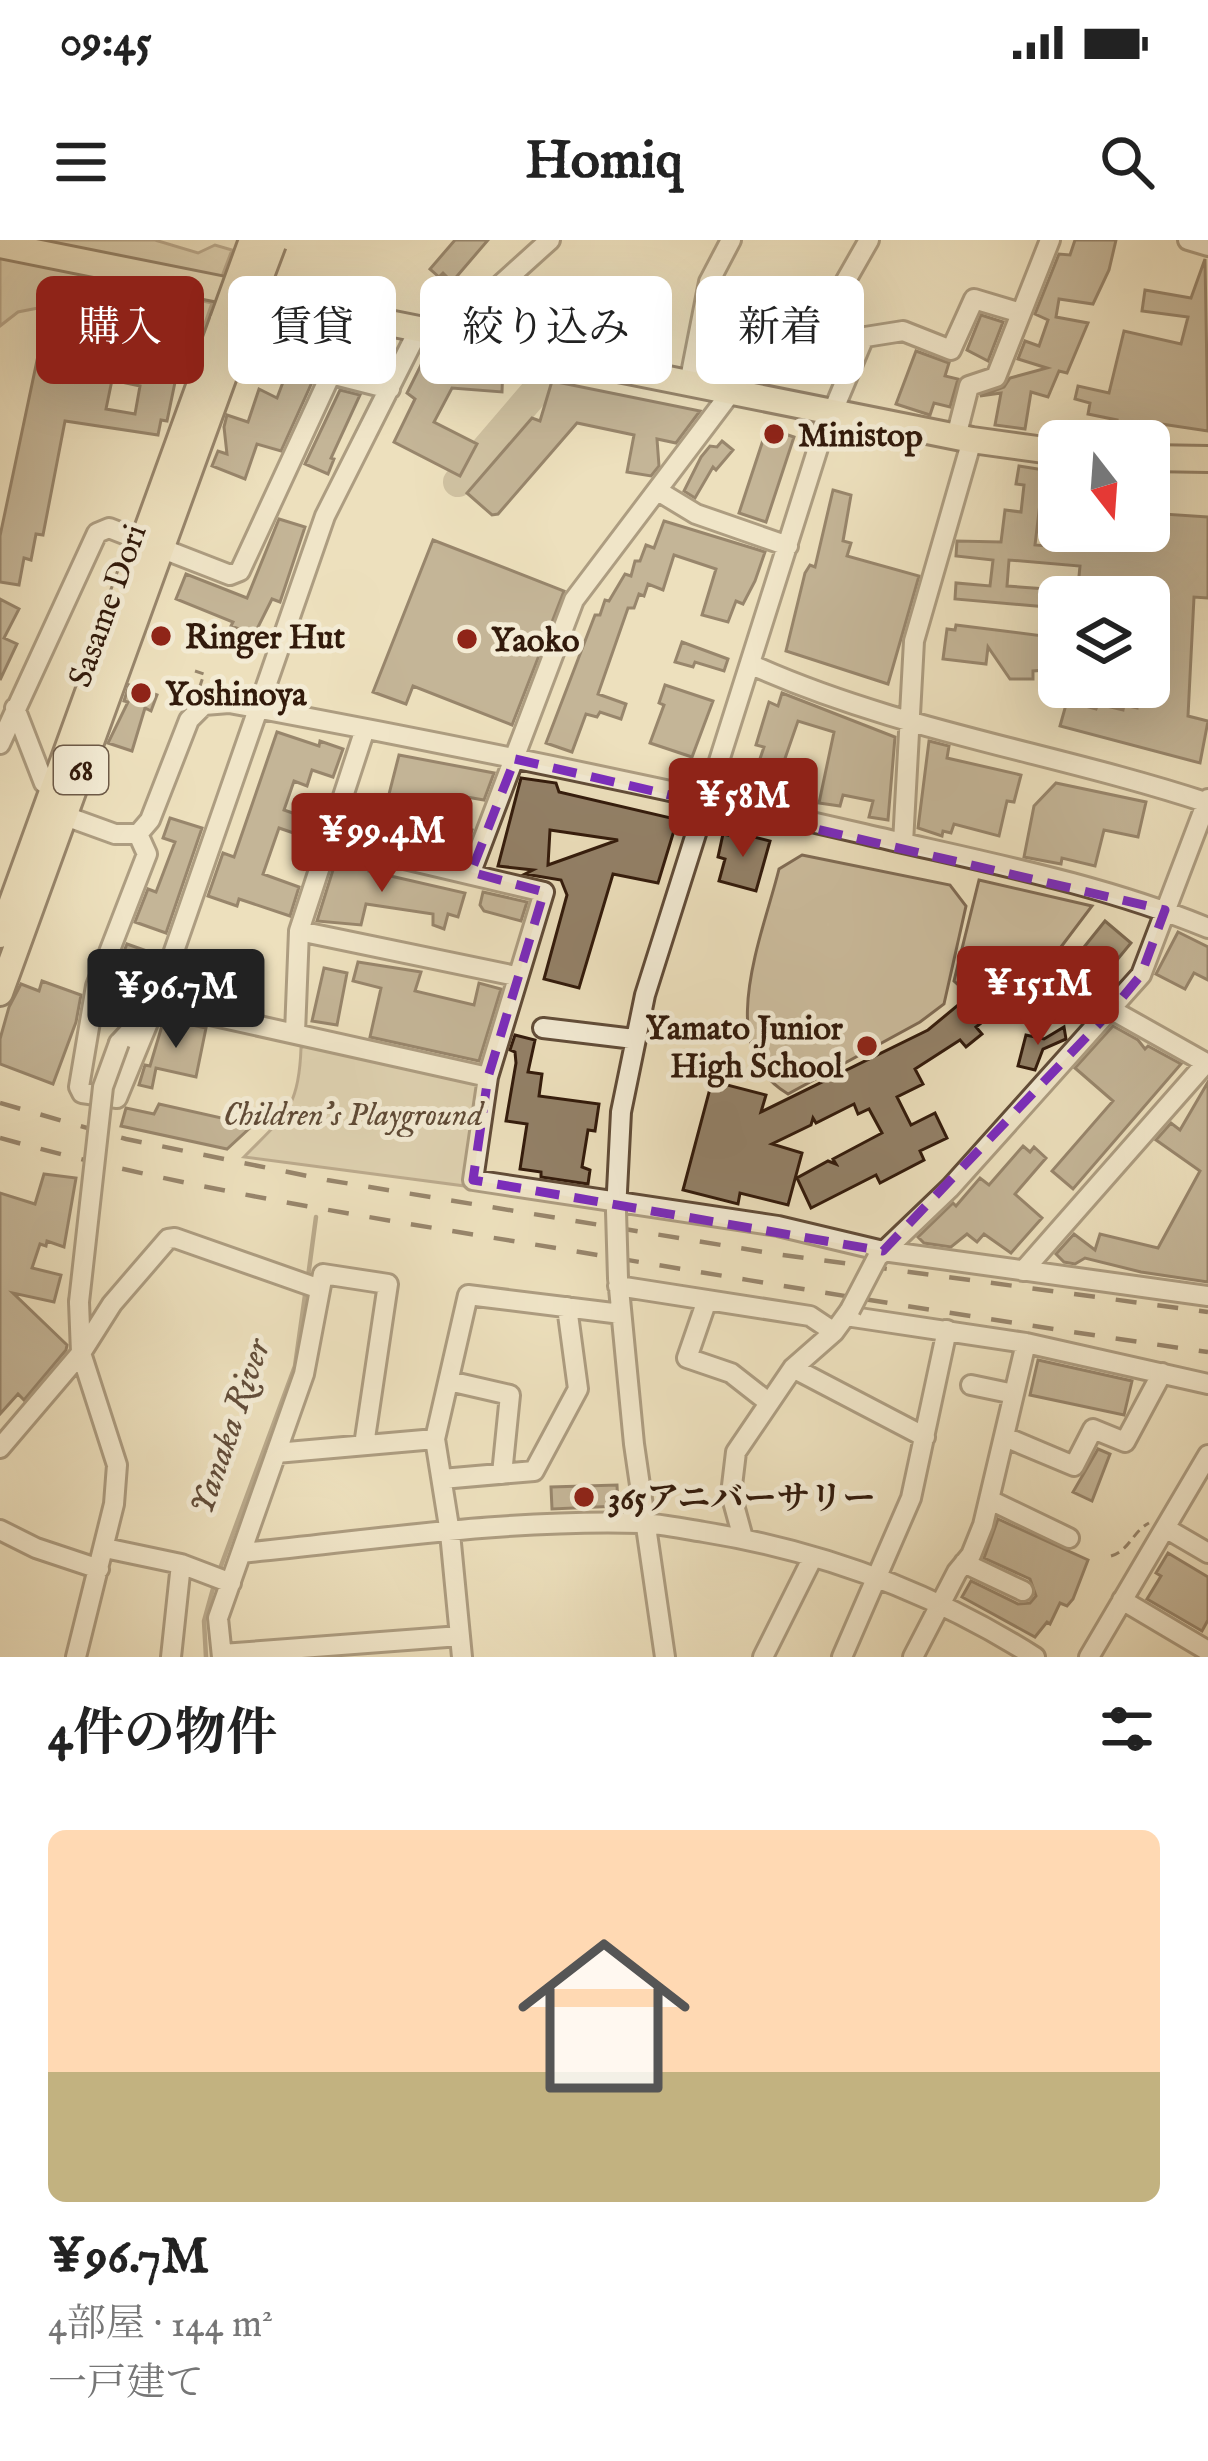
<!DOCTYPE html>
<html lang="ja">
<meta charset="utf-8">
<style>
body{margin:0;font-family:"IM FELL English","Noto Serif JP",serif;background:#f6f6f6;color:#222;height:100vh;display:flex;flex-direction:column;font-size:45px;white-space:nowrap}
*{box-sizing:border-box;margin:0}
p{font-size:39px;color:#767676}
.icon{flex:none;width:66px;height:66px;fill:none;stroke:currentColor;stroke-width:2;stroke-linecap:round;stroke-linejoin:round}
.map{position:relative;height:1417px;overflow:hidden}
.sheet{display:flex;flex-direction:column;background:#fff;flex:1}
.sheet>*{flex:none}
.hud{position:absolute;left:36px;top:36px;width:1137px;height:108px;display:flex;gap:24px}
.needle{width:78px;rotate:163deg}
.controls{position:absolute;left:1038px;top:180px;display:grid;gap:24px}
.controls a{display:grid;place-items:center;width:132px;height:132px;border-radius:18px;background:#fff;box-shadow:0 12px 48px #0002;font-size:60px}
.price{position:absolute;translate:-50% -102px;padding:0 27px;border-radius:12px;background:#8f2418;color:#fff;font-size:39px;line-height:78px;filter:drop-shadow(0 3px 6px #0008)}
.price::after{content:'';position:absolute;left:50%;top:72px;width:36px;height:27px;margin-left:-18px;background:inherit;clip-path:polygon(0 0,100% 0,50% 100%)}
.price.current{background:#222;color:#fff}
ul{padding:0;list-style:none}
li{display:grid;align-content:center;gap:24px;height:636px;padding:0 48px}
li+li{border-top:3px solid #e0e0e0}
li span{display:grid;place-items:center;height:372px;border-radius:18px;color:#555}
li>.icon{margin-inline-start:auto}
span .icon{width:216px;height:216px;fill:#fffc;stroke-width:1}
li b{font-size:51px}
h2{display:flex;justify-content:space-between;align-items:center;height:144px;padding:0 48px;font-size:51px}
.pill{padding:0 42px;border-radius:18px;background:#fff;box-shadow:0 12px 48px #0002;font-size:42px;line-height:108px}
.pill.current{background:#8f2418;color:#fff}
.status{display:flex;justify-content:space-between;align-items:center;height:84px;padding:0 60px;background:#fff;direction:ltr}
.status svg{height:33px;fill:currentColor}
header{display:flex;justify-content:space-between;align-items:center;height:156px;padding:0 48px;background:#fff;font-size:54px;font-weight:700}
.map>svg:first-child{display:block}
.green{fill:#cdbe9f;stroke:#806c55;stroke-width:3}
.water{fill:#ad9d80;stroke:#7c6951;stroke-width:3}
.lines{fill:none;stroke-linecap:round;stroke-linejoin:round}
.stream{stroke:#7c6951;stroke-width:4.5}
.river{stroke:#ad9d80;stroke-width:30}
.building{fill:#938168;stroke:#321a0b;stroke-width:3;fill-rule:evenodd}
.minor-casing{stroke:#614c38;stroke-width:24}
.major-casing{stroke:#321a0b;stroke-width:30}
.path{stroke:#321a0b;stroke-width:3;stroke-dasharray:9 6;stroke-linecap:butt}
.minor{stroke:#f3ebd4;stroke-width:18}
.major{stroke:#ede0bd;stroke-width:24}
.rail{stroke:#321a0b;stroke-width:4.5;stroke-dasharray:21 21;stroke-linecap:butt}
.minor-bridge-casing{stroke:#614c38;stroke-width:24;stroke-linecap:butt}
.major-bridge-casing{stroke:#321a0b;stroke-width:30;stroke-linecap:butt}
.minor-bridge{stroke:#f3ebd4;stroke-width:18}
.major-bridge{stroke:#ede0bd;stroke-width:24}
.marked{fill:none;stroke:#7b2cbf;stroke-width:9;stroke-dasharray:24 15;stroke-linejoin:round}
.poi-dot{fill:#8f2418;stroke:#f3ebd4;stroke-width:4.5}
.labels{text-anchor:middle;stroke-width:10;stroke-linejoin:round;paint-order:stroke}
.shield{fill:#f3ebd4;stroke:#6c5947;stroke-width:3}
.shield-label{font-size:30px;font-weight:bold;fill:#321a0b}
.poi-label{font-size:33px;font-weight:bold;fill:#321a0b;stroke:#f3ebd4;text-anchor:start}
.street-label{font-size:33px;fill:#321a0b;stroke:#f3ebd4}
.park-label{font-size:33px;font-style:italic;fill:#604b37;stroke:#f3ebd4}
.water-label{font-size:36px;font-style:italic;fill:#634e3a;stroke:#f3ebd4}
</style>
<div class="status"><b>09:45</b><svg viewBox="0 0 49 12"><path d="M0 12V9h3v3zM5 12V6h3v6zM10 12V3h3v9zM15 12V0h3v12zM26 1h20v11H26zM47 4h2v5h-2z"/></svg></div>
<header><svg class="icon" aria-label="menu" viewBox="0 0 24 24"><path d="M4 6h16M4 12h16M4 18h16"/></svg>Homiq<svg class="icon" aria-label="search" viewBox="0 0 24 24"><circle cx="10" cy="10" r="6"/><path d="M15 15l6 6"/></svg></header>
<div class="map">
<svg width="1208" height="1417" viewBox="0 0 1208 1417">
<rect width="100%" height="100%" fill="#ede0bd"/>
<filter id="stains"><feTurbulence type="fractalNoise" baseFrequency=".00167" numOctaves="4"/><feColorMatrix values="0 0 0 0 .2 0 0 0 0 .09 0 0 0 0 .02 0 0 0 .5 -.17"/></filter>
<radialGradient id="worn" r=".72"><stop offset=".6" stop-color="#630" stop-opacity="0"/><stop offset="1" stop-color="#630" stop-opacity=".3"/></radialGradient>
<path class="green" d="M35,0h120l43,13 17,-8 17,5 -11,29z
M0,17l212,46 -11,32 -158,-28 -25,5 -18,14z
M802,615l148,30 16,21 -22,98 -24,18 -132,72c-76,-44 -25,-159 -9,-225z
M979,640l113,26 -53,70 -35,21 -20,-20 -19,14 -11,-10z
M307,804l170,37 3,6 -15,99 -221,-29c41,-42 55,-48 57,-109z"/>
<path class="water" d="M1105,681l26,22 -37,45 -26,-21z"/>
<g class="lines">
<path class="stream" d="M308,1037l8,-60
M218,1334l77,-208 11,-78
M206,1417l-2,-36 10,-36"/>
<path class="river" d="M458,242l95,-111"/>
</g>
<path class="building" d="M455,0h33l-36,42 -9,-9 -4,4 -9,-8z
M1075,0h41l-7,30 -16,34 -34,-5 -3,18 32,6 -21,50 -8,-2 -11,26 -17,-5 -6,37 -30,-4 6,-32 -21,3 24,-9 6,-9 37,-10 -29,-9 7,-18 14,5 9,-26 -13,-6 24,-60 11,1z
M1205,19l3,172 -60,-9 -3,15 -11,-2 1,-7 -19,-4 1,-4 -29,-6 2,-11 -15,-4 3,-13 31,7 15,-62 57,13 7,-27 -46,-6 3,-21 46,8z
M981,75l22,7 -15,39 -21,-11z
M43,92l137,26 -13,63 -6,-1 -3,15 -93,-14 -22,114 -7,-1 -5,26 -7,-2 -5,27 -19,-3v-46zM112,140l28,6 -5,28 -29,-5z
M338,100l55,11 -11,22 -48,-12z
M916,111l33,12 -4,13 13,3 -8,28 -16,-4 -4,12 -34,-11z
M425,117l27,6 2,-6 49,7 -1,28 -50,-4 -18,34 43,22 -17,32 -66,-34 21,-43 -8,-6z
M288,129l25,11 -32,71 -24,-7 -12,35 -33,-13 6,-15 9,3 -3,-27 3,-12 21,7 11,-33 18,9z
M552,141l148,30 -24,32 -19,-4 2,27 -8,10 -24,-4 7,-37 -57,-12 -79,91 -6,1 -25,-22 65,-75 8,3z
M340,150l20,5 -29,63 3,1 -6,15 -23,-10z
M767,188l27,9 -28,85 -27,-9z
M722,201l11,9 -17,20 -3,-3 -18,31 -11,-7 17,-34 9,-11 7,1z
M1019,226l25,4 -9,75 46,4 2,-18h66v-18l59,4v81l-14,-1 -6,119 20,5 -8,42 -140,-37 7,-25 29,8 2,-5 25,6 1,-5 13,3 1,-21h11v-90h-72l3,-31 -71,-6 -2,26 52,4v18l-104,-9 1,-16 34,3 3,-26 -37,-4 1,-15 44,1 4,-32 16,2 3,-27 -8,-1z
M833,250l18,5 -8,46 8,2 -4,13 72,20 -31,108 -102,-33 19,-78 5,-8 5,2z
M279,279l26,8 -25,75 -8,-3 -18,36 -23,-9 2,-4 -57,-23 10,-25 61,24z
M664,281l101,31 -10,29 -12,23 -7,-3 -8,21 -26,-7 14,-46 -42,-14 -11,35 -15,-6 -4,12 -5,-2 -5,14h-6l-30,86 28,10 -5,15 -21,-7 -3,5 -11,-3 -14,38 -26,-9 49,-128h5l5,-15 4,1 16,-27 6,2 4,-15h5l6,-16 8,3z
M433,300l131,51 -52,134 -99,-39 -7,18 -33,-12z
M0,359l19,10 -15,29 13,6 -17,36z
M956,385l103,13 -1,31 -25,2v8h-23l-22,-32 -2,17 -43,-5 4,-30 8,1z
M682,402l46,17 -4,12 -29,-9 -2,5 -18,-5z
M129,445l28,10 -6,16 -6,-3 -13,43 -24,-8 20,-41 -4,-1z
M665,445l48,16 -21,56 -42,-14 14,-38 -5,-2z
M782,453l113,44 -7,83 -19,-3 4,-16 -30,-6 -3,11 -21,-3 15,-71 -36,-11 -25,72 -22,-8 13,-38 -8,-2 13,-43 9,4z
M277,492l42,14 1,-5 23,8 -10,28 -21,-7 -5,16 -13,-5 -10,29 35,12 -5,18 -35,-12 -16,46 36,13 -9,29 -51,-17 -2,7 -29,-10 15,-43 11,4z
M929,501l20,5 -2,12 74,17 -7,27 -7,-1 -8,35 -45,-12 -3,9 -8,-2 -1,5 -24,-8z
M399,515l95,18 -10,27 -23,-4 -5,31 16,3 -5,15 -118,-20 8,-29 30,6z
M521,538l35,5 3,9 112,26 5,6 -18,59 -45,-9 -34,114 -35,-9 23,-84 -6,-15 -36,-6 8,-4 -35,-4zM550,590l68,10 -70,25z
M1056,543l90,19 -8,35 -34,-7 -9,36 -33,-8 -1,6 -37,-7 10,-51z
M170,578l32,10 -36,105 -31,-11 13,-33 8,3 19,-50 -12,-4z
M730,591l40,10 -14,50 -37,-10 6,-22 -7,-2 5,-23 5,1z
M337,617l33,8 -1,6 96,22 -7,24 -10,-3 -4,15 -11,-4v-11l-67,-10 -5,21 -44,-4z
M483,652l44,10 -6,19 -37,-10 -4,-6z
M1178,692l30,15v33l-14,-7 -9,16 -29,-15z
M127,704l31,11 -17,41 -24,-8 8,-22 -6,-2z
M358,722l63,10 -6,19 59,14 5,-22 22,6 -22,72 -109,-24 11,-49 -28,-7z
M324,728l23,5 -10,52 -25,-4z
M42,741l39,14 -5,27 -23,62 -53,-20v-25l9,-32 12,-23 18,7z
M981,746l19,22 -24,19 6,7 -16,13 -6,-7 -45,29 8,15 -26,13 14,28 24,-12 12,25 -27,13 4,9 -44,23 -4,-8 -65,33 -14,-30 31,-17 8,3 -3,-5 49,-26 -13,-24 -11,5 -4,-10 -38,19 -3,-5 -2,7 -39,19 30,9 -14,52 -48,-12 -2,11 -55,-14 29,-109 54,14 -5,17 167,-82z
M164,779l42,9 -10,49 -40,-9 -4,20 -13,-3 6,-20 5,1z
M1113,786l25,14 7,9 3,-3 33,18 -108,125 -21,-18 61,-70 -38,-33z
M1064,787l2,12 -23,10 -8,21 -17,-4 8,-31 18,4z
M515,795l20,5 -7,32 14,2 -3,22 60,8 -4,27 -7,-1 -6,37 8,3 -2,14 -47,-7v-5l-21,-3 7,-45 -21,-3 10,-58 -1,-11 -5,-2z
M1208,842v200l-67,-10 -56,-14 -10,6 -11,-2 -8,-8 18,-20 21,16 5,-16 58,14 42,-77 -44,-31 15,-17 9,7z
M159,864l94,21 -26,24 -106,-23 5,-18 28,6z
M1023,906l7,6 4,-5 12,11 -31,36 27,24 -31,35 -27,-19 -7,8 -10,-8 -16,13 -27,-4 -6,-6 35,-34 3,3 24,-28 9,7z
M44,934l32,4 -12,69 -17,-6 -1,5 -6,-2 -8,24 29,7 -7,27 -41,-9 54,52 -1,5 -42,50 -6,-6 -18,20v-221l35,11z
M1038,1120l94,21 -8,34 -94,-20z
M1098,1209l12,5 -18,47 -19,-9z
M617,1245l1,21 -66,3 -1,-22z
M998,1279l90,41 -15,39 -6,7 -7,-3 -10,21 -3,-2 -12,15 -73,-40 9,-16 47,23 12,-1 6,-7 -6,-17 -46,-21z
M1168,1313l40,24v43l-6,11 -55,-32 14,-23 -5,-3z"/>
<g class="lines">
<defs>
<path id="minor" d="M1188,0l20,6
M709,42l150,56 44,-7 48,19 23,-51 47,14
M820,86l49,-86
M446,94l104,-94
M689,144l20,-102 22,-42
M736,152l32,-88
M833,171l31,-74
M956,197l13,-51 27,-9 54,-137
M658,251l38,23 92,32
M752,425c146,66 305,88 456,138
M15,468l29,75 11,4
M0,504l97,-211 12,-5 121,47 10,-4 91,-197 59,15
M57,573l58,21h23l12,-14 39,-100 15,-15 25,-2c213,39 425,83 635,131 115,27 235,49 344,94
M138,594l9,20 -51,132 -17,101 3,6 35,5 39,-95 332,74
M328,601l216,51 -56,185 -15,103 305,46 105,25 325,45
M903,603l11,-202 58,-201
M471,632l103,-272 158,-209
M299,691l217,45
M1112,770l96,54
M543,788l91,11
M295,793l4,-102 66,-202
M119,803l37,-40 169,-487 94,-187
M616,971l5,-99 24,-117 185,-585
M880,1015l70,-67 191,-213 67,-176
M1023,1031l183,-208
M618,1038l16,166 31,213
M618,1046l192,30 24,16
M707,1060l-20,58 44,15 37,29
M846,1076l180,27 182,41
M793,1128l132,69
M449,1141l61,14 -8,79
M971,1145l43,9
M1005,1197l69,29 19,-37 32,13 37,-69
M0,1208l81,-95 31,-49 56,-65 7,-1 145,51
M276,1213l159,-14
M442,1239l92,-8 44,-82 -11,-82
M990,1260l79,38
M1167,1289l41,24
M0,1290l36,18 63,21
M743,1298l-12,-44 5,-42 57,-84 41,-36 16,-22
M105,1308l76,16 50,19
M241,1313c132,-13 267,-34 400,-30 21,1 43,6 63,9 118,19 230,61 331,125
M964,1323l59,28
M1122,1360l86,51
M222,1414l238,-18
M76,1417l38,-153 3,-39 -36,-112 -2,-51
M171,1417l10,-93
M222,1417l-4,-39 86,-244 19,-100 65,10 -24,161
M462,1417l-12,-124 -15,-94 33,-144 153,19
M763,1417l50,-100
M842,1417l69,-159 36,-168
M913,1417l44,-85 14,-17 12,-30 43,-182
M1089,1417l119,-202"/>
<path id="major" d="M0,5l972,195 87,12
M1149,218l59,1
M0,695l223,-615
M0,753l242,-667"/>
</defs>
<use href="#minor" class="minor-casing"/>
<use href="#major" class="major-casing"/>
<path class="path" d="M195,431l9,3 -5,15
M1111,1316c19,-6 21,-24 38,-33"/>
<use href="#minor" class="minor"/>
<use href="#major" class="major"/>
<path class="rail" d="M0,863l126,36 201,41 449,74 432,58
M0,898c184,51 373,80 562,111 215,36 430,72 646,103"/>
<defs>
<path id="minor-bridge" d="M616,971l2,67
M79,1062l24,-215 16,-44
M850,1070l27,-52"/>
<path id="major-bridge" d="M223,80l29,-80
M242,86l31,-82"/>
</defs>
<use href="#minor-bridge" class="minor-bridge-casing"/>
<use href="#major-bridge" class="major-bridge-casing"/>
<use href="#minor-bridge" class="minor-bridge"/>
<use href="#major-bridge" class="major-bridge"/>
</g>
<path d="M0 0H1208V1417H0ZM515,519l650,151 -24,65 -29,35 -229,241 -410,-71 15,-103 56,-185 -73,-20z" fill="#ede0bd" fill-opacity=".55" fill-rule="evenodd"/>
<path class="marked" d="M515,519l650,151 -24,65 -29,35 -229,241 -410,-71 15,-103 56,-185 -73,-20z"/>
<g class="poi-dot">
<circle cx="774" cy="194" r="12"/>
<circle cx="161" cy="396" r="12"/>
<circle cx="467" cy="399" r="12"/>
<circle cx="141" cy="453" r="12"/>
<circle cx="867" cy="806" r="12"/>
<circle cx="584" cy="1257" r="12"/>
</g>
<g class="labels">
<rect class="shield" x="54" y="506" width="54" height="48" rx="9"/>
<g class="shield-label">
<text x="81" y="540">68</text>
</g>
<g class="poi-label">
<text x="798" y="206">Ministop</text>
<text x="185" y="408">Ringer Hut</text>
<text x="491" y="411">Yaoko</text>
<text x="165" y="465">Yoshinoya</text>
<text x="843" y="799" text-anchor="end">Yamato Junior<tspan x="843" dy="38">High School</tspan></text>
<text x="608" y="1269">365アニバーサリー</text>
</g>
<g class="street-label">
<text transform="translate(106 365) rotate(-70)" y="12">Sasame Dori</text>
</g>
<g class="park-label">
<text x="353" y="885">Children's Playground</text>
</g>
<g class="water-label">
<text transform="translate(228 1186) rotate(-71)" y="13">Yanaka River</text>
</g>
</g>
<rect width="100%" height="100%" filter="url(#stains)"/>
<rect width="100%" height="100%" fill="url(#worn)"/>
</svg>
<div class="controls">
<a><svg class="needle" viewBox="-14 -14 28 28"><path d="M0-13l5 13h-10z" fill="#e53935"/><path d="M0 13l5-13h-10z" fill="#767676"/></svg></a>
<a><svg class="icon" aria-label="layers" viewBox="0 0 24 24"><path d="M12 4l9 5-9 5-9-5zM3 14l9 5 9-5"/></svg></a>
</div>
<b class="price" style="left:743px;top:620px">¥58M</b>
<b class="price" style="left:382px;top:655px">¥99.4M</b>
<b class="price" style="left:1038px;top:808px">¥151M</b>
<b class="price current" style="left:176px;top:811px">¥96.7M</b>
<div class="hud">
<a class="pill current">購入</a>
<a class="pill">賃貸</a>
<a class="pill">絞り込み</a>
<a class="pill">新着</a>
</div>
</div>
<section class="sheet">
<h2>4件の物件<svg class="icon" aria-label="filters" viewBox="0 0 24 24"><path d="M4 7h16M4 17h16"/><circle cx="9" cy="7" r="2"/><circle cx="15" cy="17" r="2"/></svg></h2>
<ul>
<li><span style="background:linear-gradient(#ffd9b3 65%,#c2b280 0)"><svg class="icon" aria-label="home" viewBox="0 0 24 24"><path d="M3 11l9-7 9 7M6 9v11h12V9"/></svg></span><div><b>¥96.7M</b><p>4部屋 · 144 m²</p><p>一戸建て</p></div></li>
</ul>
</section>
